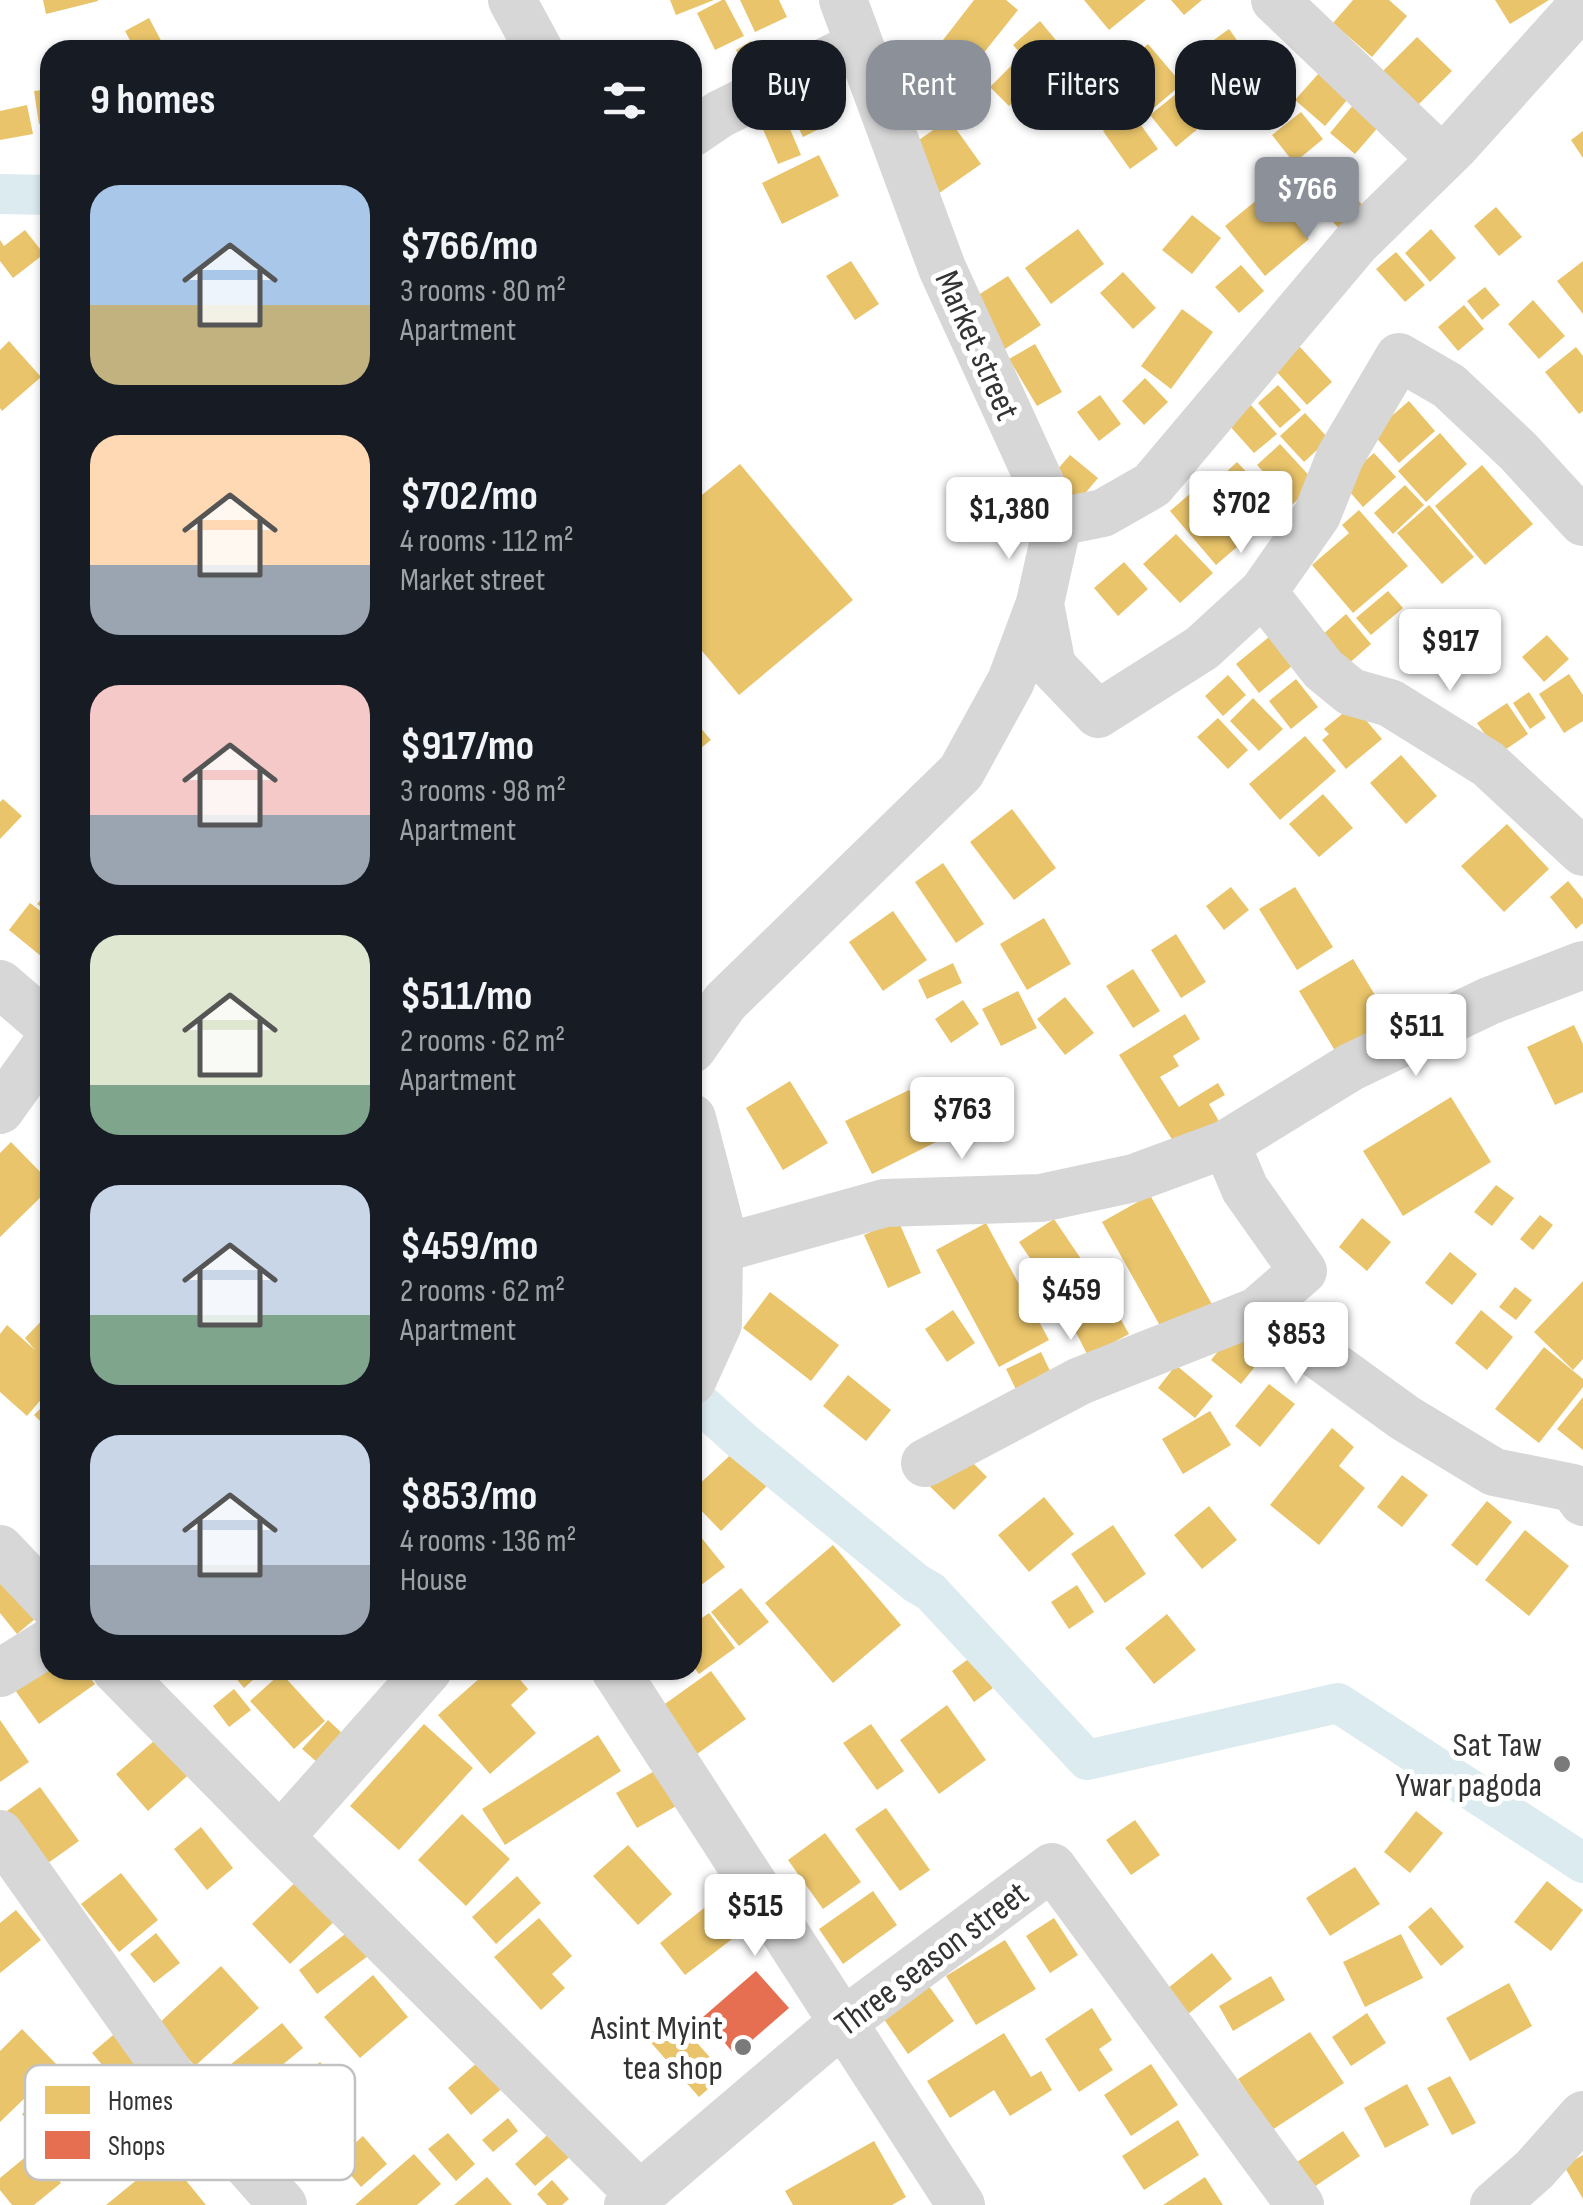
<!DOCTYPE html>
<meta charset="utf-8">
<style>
body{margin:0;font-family:"Sofia Sans Condensed",sans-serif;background:#20242c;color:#f1f3f6;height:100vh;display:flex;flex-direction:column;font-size:38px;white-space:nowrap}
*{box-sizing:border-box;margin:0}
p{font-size:32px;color:#9ea1a6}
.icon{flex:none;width:55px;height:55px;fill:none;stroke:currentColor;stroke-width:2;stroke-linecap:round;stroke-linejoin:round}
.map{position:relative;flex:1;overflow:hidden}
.side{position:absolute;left:40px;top:40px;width:662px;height:1640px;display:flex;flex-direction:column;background:#171b24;border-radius:30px;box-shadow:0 2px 8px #0004}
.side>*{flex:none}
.banner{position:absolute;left:732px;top:40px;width:700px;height:90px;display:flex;gap:20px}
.price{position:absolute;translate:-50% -85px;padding:0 22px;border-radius:10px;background:#fff;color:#222;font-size:32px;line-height:65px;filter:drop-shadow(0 2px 5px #0008)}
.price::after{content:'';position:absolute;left:50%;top:60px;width:30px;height:22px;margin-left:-15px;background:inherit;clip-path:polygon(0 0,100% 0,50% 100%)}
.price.current{background:#8c9099;color:#fff}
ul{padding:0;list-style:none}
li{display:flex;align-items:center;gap:30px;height:250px;padding:0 50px}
li span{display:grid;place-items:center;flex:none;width:280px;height:200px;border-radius:30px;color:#555}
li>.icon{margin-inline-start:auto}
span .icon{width:120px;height:120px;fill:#fffc;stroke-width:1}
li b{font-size:42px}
h2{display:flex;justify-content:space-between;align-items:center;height:120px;padding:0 50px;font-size:42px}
.chip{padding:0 35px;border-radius:30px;background:#171b24;box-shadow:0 2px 8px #0004;font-size:35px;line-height:90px}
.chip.current{background:#8c9099;color:#fff}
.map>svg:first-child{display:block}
.homes{fill:#e9c46a}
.shops{fill:#e76f51}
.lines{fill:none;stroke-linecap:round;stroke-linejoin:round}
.canal{stroke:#dcebf0;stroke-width:40}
.minor{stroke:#d7d7d7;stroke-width:48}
.poi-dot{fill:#7a7a7a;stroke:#fff;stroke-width:4}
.labels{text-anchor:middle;stroke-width:10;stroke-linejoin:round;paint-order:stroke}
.street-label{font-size:35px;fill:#333;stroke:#fff}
.poi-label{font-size:35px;fill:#333;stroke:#fff;text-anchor:end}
.key{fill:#fff;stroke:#c2c2c2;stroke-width:2.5}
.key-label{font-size:28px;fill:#333}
</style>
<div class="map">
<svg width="1583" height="2205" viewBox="0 0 1583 2205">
<rect width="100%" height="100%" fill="#fff"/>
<path class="homes" d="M43,0h55v1l-52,13z
M670,0h44l-38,15z
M722,0h3l19,36 -29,14 -18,-37z
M740,0h39l8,17 -32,15z
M974,0h32l12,10 -44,55 -31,-25z
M1084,0h62l-37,30z
M1171,0h31l-18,15z
M1353,0h36l18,16 -35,41 -39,-34z
M1495,0h54l-39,24z
M149,18l16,30 -4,2h-26l-10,-19z
M1040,21l25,30 -26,23 -26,-29z
M1229,29l20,28 -24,18 -21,-28z
M1417,37l35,34 -42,42 -34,-35z
M751,41l13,25 -15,8 -13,-24z
M1148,44l34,40 -34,29 -34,-40z
M1015,62l19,20 -25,24 -19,-19z
M1100,70l19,21 -38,35 -19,-21z
M1319,73l29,26 -23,27 -30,-26z
M1187,85l25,32 -36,30 -26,-32z
M50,89v33l-11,2 -5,-33z
M810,89l17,36 -24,12 -18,-36z
M1354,104l26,21 -25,29 -25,-21z
M27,105l6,29 -33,6v-29z
M1131,111l27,38 -28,20 -27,-38z
M1301,112l22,27 -29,24 -22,-28z
M785,117l16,38 -23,9 -16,-37z
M949,119l32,45 -43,30 -32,-45z
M1583,131v27l-12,-18z
M819,155l20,41 -57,28 -20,-41z
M1339,180l29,31 -25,22 -28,-31z
M1269,190l40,49 -44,37 -40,-50z
M1496,207l26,30 -23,19 -25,-30z
M1192,215l29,23 -29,36 -30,-24z
M1078,229l26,35 -53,40 -26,-36z
M1431,229l25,29 -26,24 -25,-29z
M25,230l19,24 -31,24 -13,-17v-21l4,6z
M1396,252l29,33 -20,17 -29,-33z
M851,261l28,43 -24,16 -29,-44z
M1583,261v53l-26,-33z
M1241,265l23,26 -25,22 -24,-26z
M1123,272l33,36 -23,21 -33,-36z
M1008,276l33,49 -36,24 -33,-50z
M1485,287l15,18 -18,15 -15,-19z
M1533,300l32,36 -26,23 -31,-35z
M1464,305l20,24 -26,22 -20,-24z
M1182,309l31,23 -42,57 -30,-23z
M9,341l32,36 -39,34 -2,-3v-58z
M1035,344l27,48 -25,14 -28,-47z
M1300,347l32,35 -25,23 -32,-35z
M1576,347l7,9v55l-4,3 -34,-42z
M1145,378l23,24 -24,23 -22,-24z
M1278,385l23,25 -21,18 -22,-25z
M1100,395l21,29 -22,17 -22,-29z
M1409,401l26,30 -36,32 -27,-30z
M1251,405l26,29 -23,19 -26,-29z
M1305,413l24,26 -25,23 -24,-26z
M1440,433l27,31 -41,38 -28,-31z
M1280,444l36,39 -23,21 -36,-39z
M1374,453l22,24 -33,30 -22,-25z
M1070,455l28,23 -21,25 -28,-24z
M1237,462l39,41 -28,26 -39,-41z
M740,464l113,136 -114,95 -47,-56v-136z
M1482,465l51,59 -48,41 -50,-59z
M1405,485l19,20 -31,29 -19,-21z
M1199,486l46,54 -29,25 -46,-54z
M1429,505l45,52 -32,27 -45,-51z
M1359,510l49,56 -55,47 -41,-48 37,-32 -7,-8z
M1176,534l37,39 -33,30 -37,-39z
M1124,562l24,27 -30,27 -24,-28z
M1388,591l15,17 -32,27 -15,-17z
M1458,609l31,39 -40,32 -31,-40z
M1346,614l25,30 -33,29 -25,-30z
M1547,635l22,24 -25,23 -22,-25z
M1269,637l23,29 -33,27 -23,-29z
M1569,674l14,21v26l-19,12 -25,-39z
M1228,675l18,20 -23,21 -18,-20z
M1296,679l22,28 -27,22 -22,-28z
M1529,692l17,26 -16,11 -17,-26z
M1253,698l30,31 -24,22 -29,-30z
M1507,703l21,31 -29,20 -22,-31z
M1353,705l29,34 -36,30 -24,-29 7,-6 -5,-5z
M692,718l19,22 -19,15z
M1218,718l30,32 -20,19 -31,-32z
M1305,736l31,35 -56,49 -31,-36z
M1401,755l36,41 -31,28 -36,-41z
M1323,794l30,34 -34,29 -30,-33z
M3,799l19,17 -22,23v-37z
M1012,809l44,59 -42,32 -44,-58z
M1507,824l42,45 -45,43 -43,-46z
M943,863l41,61 -28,19 -41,-61z
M1568,881l15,18v24l-7,6 -26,-32z
M1231,887l18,23 -25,20 -18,-24z
M1295,887l38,60 -36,23 -38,-61z
M50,888v27l-13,-11z
M30,903l20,15v39l-3,4 -38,-31z
M893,911l34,49 -44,31 -34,-49z
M1044,918l27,46 -44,26 -27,-46z
M1176,934l30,48 -25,16 -30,-48z
M1353,959l41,67 -54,33 -41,-68z
M953,963l9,20 -35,16 -9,-19z
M1133,969l27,42 -27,17 -27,-42z
M1018,991l19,37 -36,18 -19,-37z
M1065,997l29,36 -29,22 -28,-36z
M963,1000l16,24 -28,19 -16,-24z
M1185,1014l15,25 -27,17 6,10 -19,11 19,30 39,-24 7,12 -16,9 11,19 -42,26 -59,-94z
M1574,1025l9,19v48l-28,13 -28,-58z
M790,1081l38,62 -45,27 -37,-62z
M909,1090l27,52 -64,32 -27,-53z
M1451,1097l40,65 -88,54 -40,-65z
M11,1142l39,40v6l-50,49v-84z
M1496,1185l18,13 -22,28 -18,-14z
M1150,1195l67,118 -49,27 -66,-118z
M1540,1215l13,10 -20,25 -13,-11z
M1362,1218l29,24 -24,29 -28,-24z
M1054,1219l42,62 -35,23 -42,-62z
M898,1220l23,53 -33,15 -24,-53z
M986,1223l63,117 -50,27 -63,-117z
M1450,1252l27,22 -25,31 -27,-22z
M1583,1281v78l-10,11 -39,-38z
M1102,1286l27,48 -41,22 -25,-49z
M1515,1287l17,13 -16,20 -17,-13z
M770,1292l69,53 -28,36 -68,-53z
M953,1310l22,33 -28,19 -22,-33z
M1481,1310l32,27 -26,33 -32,-27z
M50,1312v77l-23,27 -27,-24v-58l7,-9 28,25 -10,-12z
M1235,1330l30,24 -24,30 -30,-24z
M1544,1347l39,32v8l-44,56 -44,-34z
M1041,1352l20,42 -35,16 -20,-41z
M1176,1365l37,31 -18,22 -37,-30z
M848,1375l43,35 -25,31 -43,-35z
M1269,1384l26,20 -35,43 -25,-21z
M1583,1397v53l-26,-21z
M50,1399v32l-16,-16z
M1210,1411l21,34 -48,29 -21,-35z
M1332,1428l22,19 -15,19 26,22 -46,57 -49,-40z
M944,1434l43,43 -33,33 -44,-43z
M741,1445l33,34 -53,52 -29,-30v-10z
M1402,1475l26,20 -26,32 -25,-20z
M1044,1497l30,37 -45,38 -31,-37z
M1487,1501l25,21 -35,44 -26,-21z
M1209,1506l28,34 -35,29 -28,-34z
M1113,1525l33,49 -41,29 -34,-49z
M692,1526l33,41 -33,25z
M1525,1530l44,36 -40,50 -44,-36z
M833,1545l68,80 -68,58 -68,-80z
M0,1571l42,42 -25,21 -17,-21z
M1077,1585l17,27 -25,17 -18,-27z
M741,1588l28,34 -30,24 -28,-34z
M709,1613l26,35 -36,26 -7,-9v-40z
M1167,1614l29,36 -42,34 -29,-36z
M971,1657l22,31 -19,14 -22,-31z
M50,1665v5h34l11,14 -56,40 -24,-34z
M229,1670h35l-20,18z
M489,1670h23l16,19 -17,16 25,28 -46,41 -52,-59z
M711,1671l35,48 -56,40 -35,-48z
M281,1673l44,48 -31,28 -44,-48z
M234,1689l17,21 -22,17 -16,-21z
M947,1705l39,55 -47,34 -39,-54z
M0,1720l29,42 -29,20z
M328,1720l15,14 -25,29 -16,-14z
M424,1724l49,44 -74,82 -49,-44z
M871,1724l33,47 -27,19 -34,-47z
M162,1734l32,36 -46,41 -32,-37z
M598,1735l23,36 -116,74 -23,-36z
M658,1769l20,36 -41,23 -21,-35z
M40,1787l39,54 -45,32 -34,-57z
M886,1808l44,62 -30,21 -45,-62z
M1416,1811l27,22 -33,40 -26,-21z
M462,1814l48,45 -44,47 -48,-46z
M1135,1820l25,35 -29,20 -25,-35z
M201,1827l32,41 -26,22 -33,-41z
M825,1833l36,49 -38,27 -35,-49z
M628,1845l44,49 -34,31 -45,-49z
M1355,1867l25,37 -50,32 -24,-38z
M121,1873l37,47 -39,32 -38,-48z
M517,1876l24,27 -45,41 -24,-27z
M301,1877l39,39 -50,48 -38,-40z
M1547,1881l36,29 -32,41 -37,-29z
M873,1891l24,34 -54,39 -24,-35z
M718,1897l26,33 -59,45 -25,-32z
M1431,1907l33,40 -23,19 -33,-39z
M16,1910l25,30 -41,33v-50z
M539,1918l33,38 -20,18 13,14 -24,22 -47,-53z
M1054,1918l24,37 -28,18 -24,-37z
M349,1931l19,25 -51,38 -18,-24z
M156,1933l24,30 -26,20 -24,-29z
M1401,1934l22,44 -58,29 -22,-45z
M1005,1940l31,49 -60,36 -30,-49z
M1212,1953l20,26 -49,39 -20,-26z
M221,1966l38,42 -64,58 -38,-41z
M373,1975l35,42 -48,41 -36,-41z
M1271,1976l14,24 -52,31 -14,-25z
M926,1982l28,39 -46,33 -27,-39z
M1509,1983l23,43 -62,35 -24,-43z
M1092,2008l20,32 -13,9 14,21 -34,22 -34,-53z
M1367,2013l19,30 -35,23 -19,-29z
M672,2015l53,59 -26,23 -53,-60z
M282,2023l21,25 -73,60 -21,-26z
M22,2029l36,37 -58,56v-71z
M119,2030l29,35 -27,22 -29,-34z
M1310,2032l34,51 -72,47 -34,-51z
M1004,2033l27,44 10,-6 11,19 -42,26 -16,-26 -44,28 -23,-37z
M494,2048l24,27 -47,40 -23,-27z
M320,2062l27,32 -70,56 -26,-32z
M1151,2064l27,41 -47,31 -27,-41z
M1450,2076l26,47 -24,12 -25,-47z
M1407,2084l22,41 -44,23 -21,-40z
M54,2085l20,22 -33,29 -19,-22z
M508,2118l10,13 -25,21 -11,-12z
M1178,2120l21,35 -55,35 -22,-34z
M553,2130l20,24 -38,32 -20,-22z
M1343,2131l17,25 -46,31 -17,-25z
M448,2133l27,31 -19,17 -28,-32z
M363,2136l24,28 -26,23 -24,-28z
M874,2141l32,56 -14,8h-99l-8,-14z
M34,2150l27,33 -27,22h-22l-12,-15v-12z
M414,2154l27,30 -24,21h-62z
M1583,2155v44l-19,-33z
M166,2156l40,49h-100z
M487,2177l25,28h-58z
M1205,2177l18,28h-60z
M552,2180l17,19 -7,6h-15l-10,-11z"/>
<path class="shops" d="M756,1971l33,37 -54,47 -32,-38z"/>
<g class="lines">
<path class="canal" d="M0,194l50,1
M692,1396l49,44 175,143 15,9 156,168 251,-57 245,160"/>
<path class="minor" d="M512,0l27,50
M1275,0l167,159
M692,133l28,-19 139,-69
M1058,522l45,-9 49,-28 204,-242 100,-98 127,-141
M1263,592l60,77 28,23 39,11 98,61 95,88
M1040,604l12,62 46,48 104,-66 61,-56 54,-77 23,-58 59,-100 50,29 69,65 65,71
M0,984l50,43
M692,1049l33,-47 236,-230 50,-91 29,-78 18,-81 -116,-254 -99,-268
M0,1110l50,-70
M692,1118l27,104v27l-1,75 -26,57
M1226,1144l19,45 58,82 -46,40 148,107 89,54 79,16 10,14
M692,1230l27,19 166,-46 156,-5 93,-20 92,-34 125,-77 138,-66 94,-36
M925,1463l155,-82 177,-70
M0,1549l50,53
M116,1670l164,167 359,357
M615,1670l346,535
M0,1673l50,-31
M0,1834l182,257 101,114
M280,1837l148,-167
M628,2205l215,-183 209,-155 248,338
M1494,2205l40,-35 49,-55"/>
</g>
<g class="poi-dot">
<circle cx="1562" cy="1764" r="10"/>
<circle cx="743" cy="2047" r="10"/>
</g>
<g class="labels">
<g class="street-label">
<text transform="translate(978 345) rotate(66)" y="12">Market street</text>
<text transform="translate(931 1958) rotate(-37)" y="12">Three season street</text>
</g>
<g class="poi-label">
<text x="1542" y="1756">Sat Taw<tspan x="1542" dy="40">Ywar pagoda</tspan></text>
<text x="723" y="2039">Asint Myint<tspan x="723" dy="40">tea shop</tspan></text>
</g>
</g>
<rect x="25" y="2065" width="330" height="115" rx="15" class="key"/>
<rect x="45" y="2086" width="45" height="28" fill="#e9c46a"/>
<rect x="45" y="2131" width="45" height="28" fill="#e76f51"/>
<g class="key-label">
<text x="108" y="2110">Homes</text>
<text x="108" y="2155">Shops</text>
</g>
</svg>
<b class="price current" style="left:1307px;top:242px">$766</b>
<b class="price" style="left:1241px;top:556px">$702</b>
<b class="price" style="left:1009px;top:562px">$1,380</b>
<b class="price" style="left:1450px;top:694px">$917</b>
<b class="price" style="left:1416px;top:1079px">$511</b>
<b class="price" style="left:962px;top:1162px">$763</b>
<b class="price" style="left:1071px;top:1343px">$459</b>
<b class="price" style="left:1296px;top:1387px">$853</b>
<b class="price" style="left:755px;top:1959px">$515</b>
<div class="banner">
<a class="chip">Buy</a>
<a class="chip current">Rent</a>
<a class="chip">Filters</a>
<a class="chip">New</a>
</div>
<section class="side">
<h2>9 homes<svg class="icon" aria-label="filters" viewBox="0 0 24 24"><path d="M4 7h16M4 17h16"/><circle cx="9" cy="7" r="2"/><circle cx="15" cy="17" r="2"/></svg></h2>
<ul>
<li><span style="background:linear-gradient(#a9c7e8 60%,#c2b280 0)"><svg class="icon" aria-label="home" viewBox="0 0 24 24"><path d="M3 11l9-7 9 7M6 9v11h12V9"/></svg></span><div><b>$766/mo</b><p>3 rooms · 80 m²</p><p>Apartment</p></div></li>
<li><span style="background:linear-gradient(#ffd9b3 65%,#9aa5b1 0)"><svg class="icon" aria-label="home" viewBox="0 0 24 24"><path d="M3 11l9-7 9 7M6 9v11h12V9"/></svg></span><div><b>$702/mo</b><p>4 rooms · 112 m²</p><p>Market street</p></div></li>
<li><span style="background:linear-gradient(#f6c9c9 65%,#9aa5b1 0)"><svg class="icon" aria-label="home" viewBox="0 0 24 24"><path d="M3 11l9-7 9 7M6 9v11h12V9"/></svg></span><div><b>$917/mo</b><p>3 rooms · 98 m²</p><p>Apartment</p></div></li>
<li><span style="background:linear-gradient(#dfe7d0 75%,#7fa58c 0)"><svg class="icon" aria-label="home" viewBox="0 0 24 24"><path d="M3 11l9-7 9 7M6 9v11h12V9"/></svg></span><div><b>$511/mo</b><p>2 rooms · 62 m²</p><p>Apartment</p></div></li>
<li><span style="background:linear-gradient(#c9d6e8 65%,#7fa58c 0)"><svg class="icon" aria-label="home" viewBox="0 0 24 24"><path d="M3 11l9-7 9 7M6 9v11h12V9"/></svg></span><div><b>$459/mo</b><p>2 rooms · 62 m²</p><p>Apartment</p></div></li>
<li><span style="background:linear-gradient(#c9d6e8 65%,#9aa5b1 0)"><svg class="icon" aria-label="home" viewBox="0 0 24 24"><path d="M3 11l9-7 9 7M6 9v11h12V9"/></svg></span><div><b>$853/mo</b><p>4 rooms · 136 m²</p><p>House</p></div></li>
</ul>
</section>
</div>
